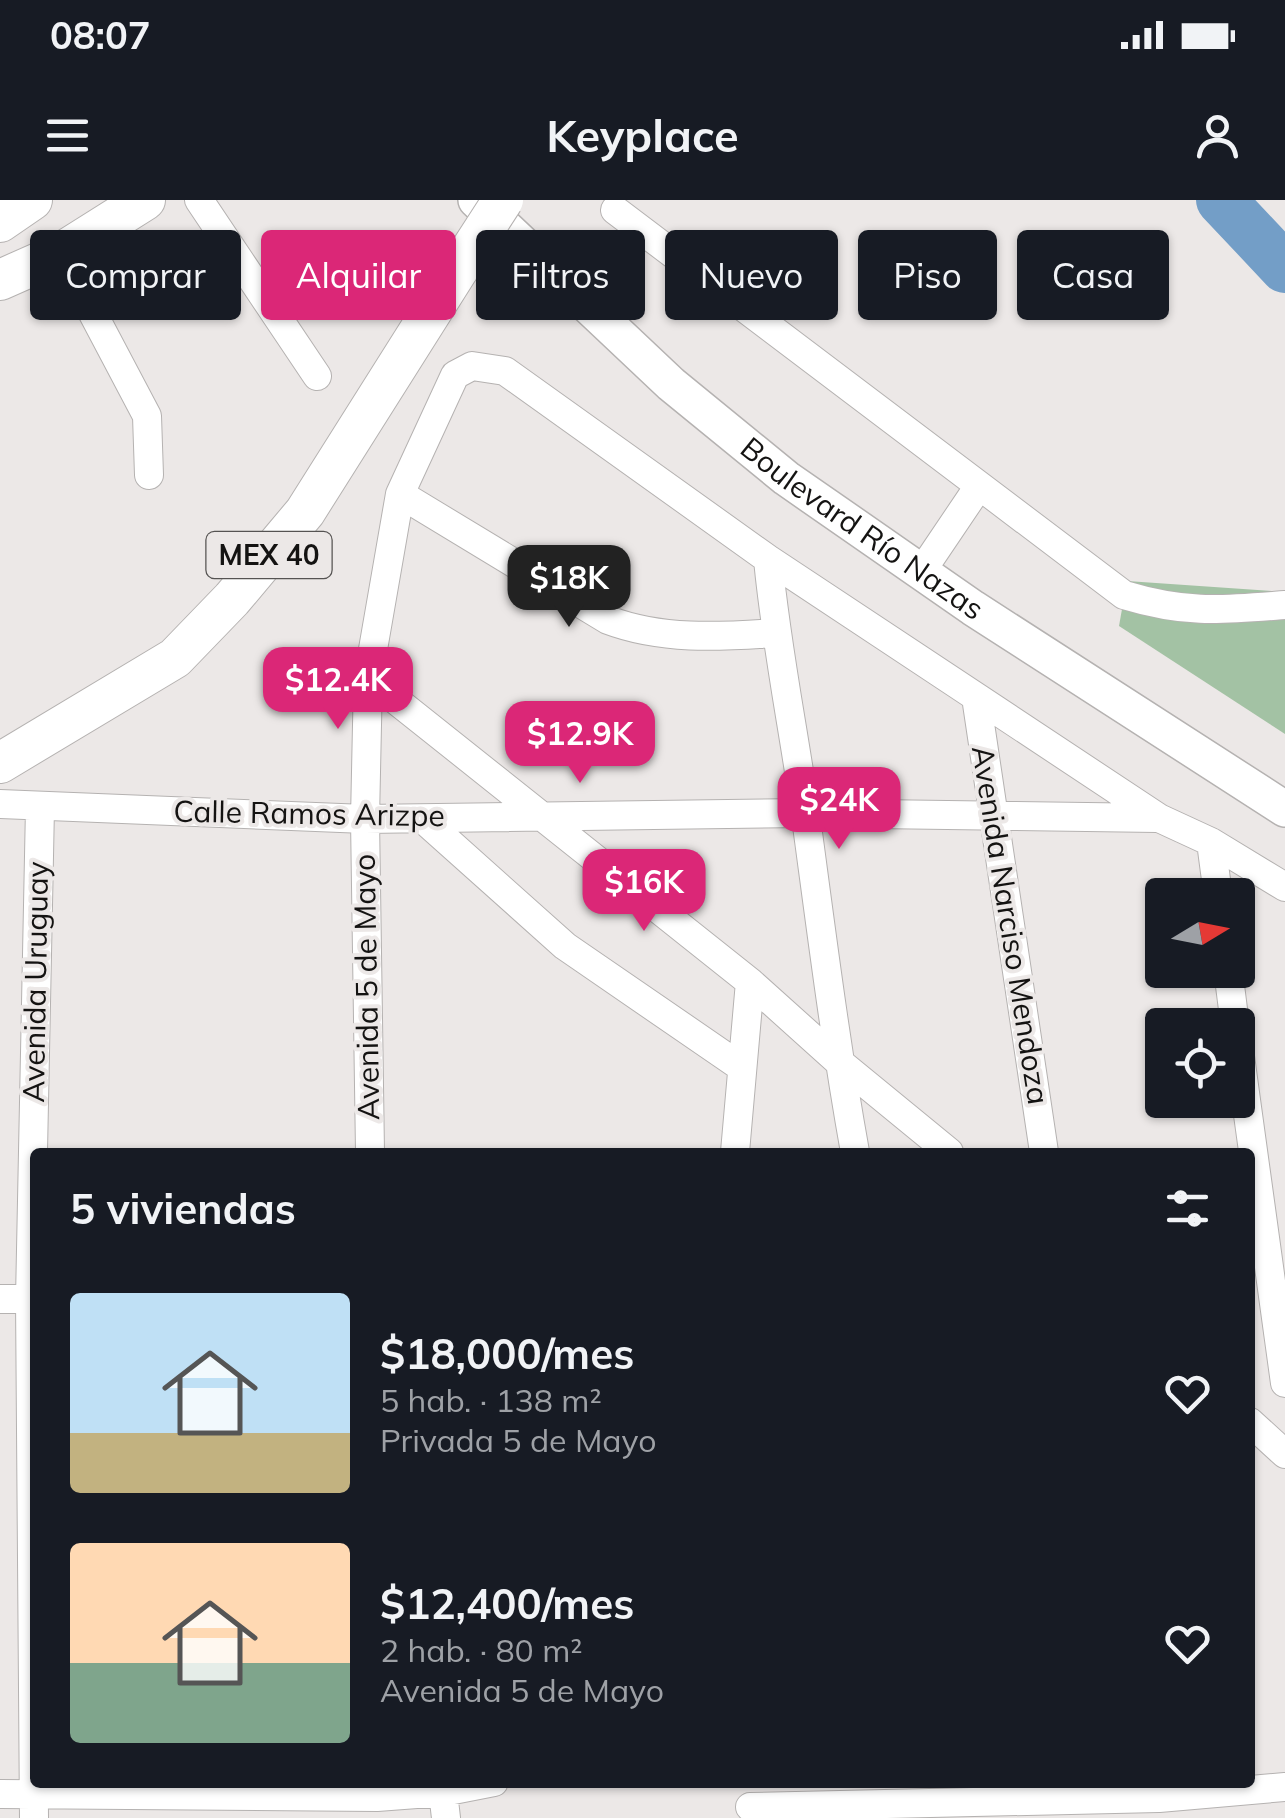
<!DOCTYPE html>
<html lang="es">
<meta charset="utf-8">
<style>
body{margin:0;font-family:Mulish,sans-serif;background:#20242c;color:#f1f3f6;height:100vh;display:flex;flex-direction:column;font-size:38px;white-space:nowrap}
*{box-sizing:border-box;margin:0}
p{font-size:32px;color:#9ea1a6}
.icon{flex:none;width:55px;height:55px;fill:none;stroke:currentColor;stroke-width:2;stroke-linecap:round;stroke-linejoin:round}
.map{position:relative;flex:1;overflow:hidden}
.panel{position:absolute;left:30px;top:948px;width:1225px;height:640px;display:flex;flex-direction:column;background:#171b24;border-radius:10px;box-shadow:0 2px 8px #0004}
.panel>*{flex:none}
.top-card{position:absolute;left:30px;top:30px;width:1225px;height:90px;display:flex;gap:20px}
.needle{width:65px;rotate:80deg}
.fabs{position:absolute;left:1145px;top:678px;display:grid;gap:20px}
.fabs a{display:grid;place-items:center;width:110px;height:110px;border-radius:10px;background:#171b24;box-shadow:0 2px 8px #0004;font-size:50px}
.price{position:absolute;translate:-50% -85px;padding:0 22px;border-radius:20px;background:#db2777;color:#fff;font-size:32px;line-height:65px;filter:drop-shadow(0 2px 5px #0008)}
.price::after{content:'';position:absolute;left:50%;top:60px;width:30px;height:22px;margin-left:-15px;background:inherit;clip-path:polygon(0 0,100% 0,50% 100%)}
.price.on{background:#222;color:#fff}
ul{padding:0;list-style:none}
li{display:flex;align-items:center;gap:30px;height:250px;padding:0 40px}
li span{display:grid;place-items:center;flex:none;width:280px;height:200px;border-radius:10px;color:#555}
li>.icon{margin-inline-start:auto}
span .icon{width:120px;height:120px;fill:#fffc;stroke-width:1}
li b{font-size:42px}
h2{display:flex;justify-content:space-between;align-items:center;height:120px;padding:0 40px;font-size:42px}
.chip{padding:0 35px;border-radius:10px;background:#171b24;box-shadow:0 2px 8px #0004;font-size:35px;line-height:90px}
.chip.on{background:#db2777;color:#fff}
.status{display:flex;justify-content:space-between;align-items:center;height:70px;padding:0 50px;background:#171b24;direction:ltr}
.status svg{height:28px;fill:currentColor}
header{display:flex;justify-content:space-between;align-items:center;height:130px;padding:0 40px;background:#171b24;font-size:45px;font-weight:700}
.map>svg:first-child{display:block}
.park{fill:#a3c2a4}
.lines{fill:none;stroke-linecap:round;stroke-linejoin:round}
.river{stroke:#739ec7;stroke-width:50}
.minor-casing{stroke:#b5b2b1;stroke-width:30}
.major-casing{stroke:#b5b2b1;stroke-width:38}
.highway-casing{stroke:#b5b2b1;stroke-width:42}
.minor{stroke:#fff;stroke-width:28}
.major{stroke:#fff;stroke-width:35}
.highway{stroke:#fff;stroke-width:40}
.highway-bridge-casing{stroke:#b5b2b1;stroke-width:42;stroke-linecap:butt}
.highway-bridge{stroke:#fff;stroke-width:40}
.labels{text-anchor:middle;stroke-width:8;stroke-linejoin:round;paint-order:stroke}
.shield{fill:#ece8e7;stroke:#555352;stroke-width:2.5}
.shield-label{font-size:28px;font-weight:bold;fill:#141312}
.street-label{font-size:30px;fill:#141312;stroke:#ece8e7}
</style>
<div class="status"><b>08:07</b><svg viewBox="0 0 49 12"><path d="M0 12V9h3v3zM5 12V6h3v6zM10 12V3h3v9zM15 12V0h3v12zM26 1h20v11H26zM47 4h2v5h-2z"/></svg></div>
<header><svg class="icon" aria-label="menu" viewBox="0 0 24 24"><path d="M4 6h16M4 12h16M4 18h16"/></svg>Keyplace<svg class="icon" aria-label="person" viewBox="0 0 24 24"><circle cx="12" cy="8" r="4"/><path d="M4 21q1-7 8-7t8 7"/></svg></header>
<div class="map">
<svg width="1285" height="1618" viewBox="0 0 1285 1618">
<rect width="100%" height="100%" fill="#ece8e7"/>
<path class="park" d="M1127,381l158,11v142l-166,-108z"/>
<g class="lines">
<path class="river" d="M1221,0l64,68"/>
<defs>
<path id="minor" d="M199,0l118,176
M615,10l509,385c63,19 97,15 161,10
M61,53l86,163 2,59
M400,294l208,126c53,20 110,17 166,13
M768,359c8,87 26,172 38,259 15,111 29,223 49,334
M921,372l58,-86
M368,478l382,304 88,79 111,91
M976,497l68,455
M0,604l365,15 440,-6 352,5
M423,619l142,127 176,121
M1211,642l7,53
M1228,770l7,55
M1238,842l47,341
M370,952l-5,-333 3,-141 32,-184 55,-119 17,-9 33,5 263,188 391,259 52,24 74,45
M735,952l15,-170
M0,1099h35
M1250,1222l35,32
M443,1592l3,26
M0,1594l377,3 66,-5 51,-10
M750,1607l409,-9 126,-11
M34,1618l-4,-519 10,-492"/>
<g id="major">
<path id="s1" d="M476,0l195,184 115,94 187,130 312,201"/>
</g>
<path id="highway" d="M0,22l32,-22
M0,80l61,-27 84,-53
M0,563l175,-105 57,-59 73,-87 154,-244"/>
</defs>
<use href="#minor" class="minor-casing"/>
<use href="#major" class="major-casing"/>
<use href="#highway" class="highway-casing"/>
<use href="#minor" class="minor"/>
<use href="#major" class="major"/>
<use href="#highway" class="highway"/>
<defs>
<path id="highway-bridge" d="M459,68l44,-68"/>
</defs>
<use href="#highway-bridge" class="highway-bridge-casing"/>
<use href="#highway-bridge" class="highway-bridge"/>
</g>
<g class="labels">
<rect class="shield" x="206.5" y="332" width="125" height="46" rx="8"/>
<g class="shield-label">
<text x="269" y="365">MEX 40</text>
</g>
<g class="street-label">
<text dy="10" stroke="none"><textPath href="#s1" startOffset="508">Boulevard Río Nazas</textPath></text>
<text transform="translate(309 614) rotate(1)" y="10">Calle Ramos Arizpe</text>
<text transform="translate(1010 725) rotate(81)" y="10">Avenida Narciso Mendoza</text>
<text transform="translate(36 782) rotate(-89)" y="10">Avenida Uruguay</text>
<text transform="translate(367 787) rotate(-91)" y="10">Avenida 5 de Mayo</text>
</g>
</g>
</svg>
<div class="fabs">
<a><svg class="needle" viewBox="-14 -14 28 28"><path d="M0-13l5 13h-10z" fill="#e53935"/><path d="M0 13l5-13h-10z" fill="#9ea1a6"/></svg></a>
<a><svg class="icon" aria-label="locate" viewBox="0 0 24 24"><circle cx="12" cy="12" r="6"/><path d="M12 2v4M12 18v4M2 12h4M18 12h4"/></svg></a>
</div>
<b class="price on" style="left:569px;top:430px">$18K</b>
<b class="price" style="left:338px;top:532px">$12.4K</b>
<b class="price" style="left:580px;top:586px">$12.9K</b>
<b class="price" style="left:839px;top:652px">$24K</b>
<b class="price" style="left:644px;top:734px">$16K</b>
<div class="top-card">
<a class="chip">Comprar</a>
<a class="chip on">Alquilar</a>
<a class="chip">Filtros</a>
<a class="chip">Nuevo</a>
<a class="chip">Piso</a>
<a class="chip">Casa</a>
</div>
<section class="panel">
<h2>5 viviendas<svg class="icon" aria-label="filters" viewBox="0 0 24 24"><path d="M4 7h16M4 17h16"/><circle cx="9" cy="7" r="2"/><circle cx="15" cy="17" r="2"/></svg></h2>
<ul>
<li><span style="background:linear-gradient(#bfe0f5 70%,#c2b280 0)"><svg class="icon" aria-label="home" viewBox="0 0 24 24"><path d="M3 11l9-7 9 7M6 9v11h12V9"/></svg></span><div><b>$18,000/mes</b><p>5 hab. · 138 m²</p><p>Privada 5 de Mayo</p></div><svg class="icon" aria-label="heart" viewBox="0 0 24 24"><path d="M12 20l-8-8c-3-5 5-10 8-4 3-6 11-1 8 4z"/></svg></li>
<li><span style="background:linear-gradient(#ffd9b3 60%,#7fa58c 0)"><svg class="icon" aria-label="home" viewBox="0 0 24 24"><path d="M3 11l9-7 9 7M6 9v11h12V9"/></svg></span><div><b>$12,400/mes</b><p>2 hab. · 80 m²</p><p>Avenida 5 de Mayo</p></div><svg class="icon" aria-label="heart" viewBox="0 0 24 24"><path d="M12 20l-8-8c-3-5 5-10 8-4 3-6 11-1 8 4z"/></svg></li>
</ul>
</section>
</div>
